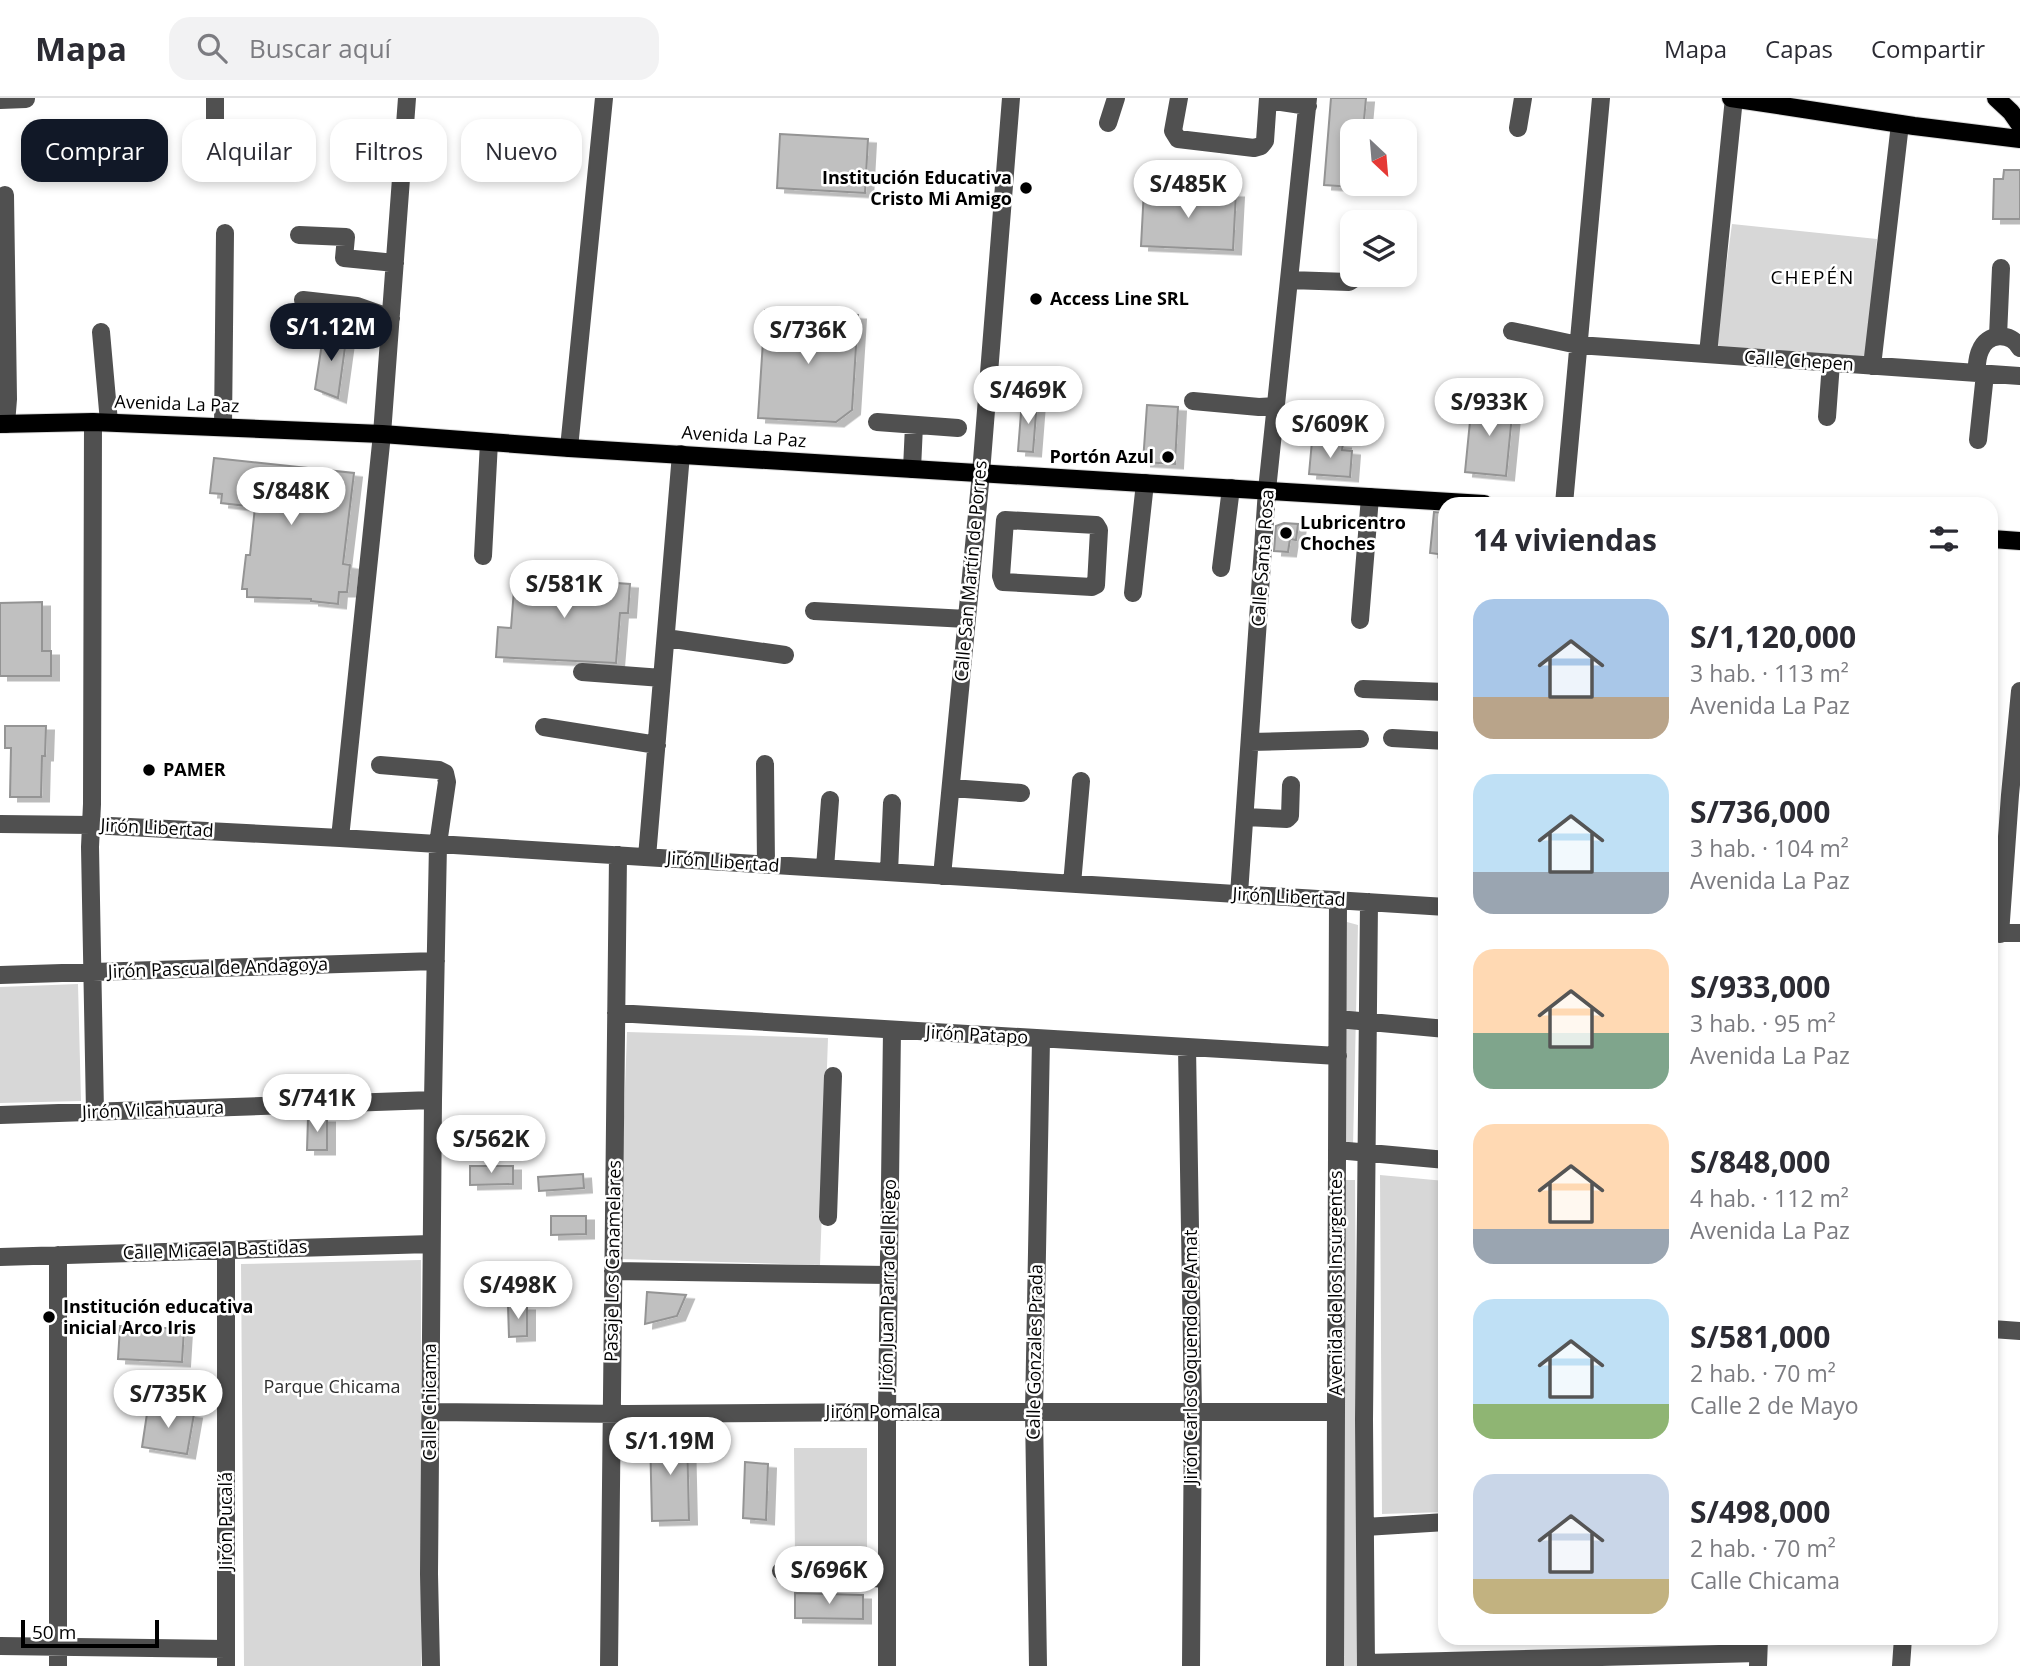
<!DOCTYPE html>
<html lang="es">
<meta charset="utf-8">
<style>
body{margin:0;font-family:"Open Sans",sans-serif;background:#f2f2f3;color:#2b2b33;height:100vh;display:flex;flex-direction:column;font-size:26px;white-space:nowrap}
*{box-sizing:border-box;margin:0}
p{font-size:23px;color:#7c7c81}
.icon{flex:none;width:38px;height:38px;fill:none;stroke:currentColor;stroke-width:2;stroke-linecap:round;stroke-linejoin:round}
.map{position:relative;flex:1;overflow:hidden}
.side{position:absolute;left:1438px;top:399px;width:560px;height:1148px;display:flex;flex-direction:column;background:#fff;border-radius:21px;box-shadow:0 4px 10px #0003}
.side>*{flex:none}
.top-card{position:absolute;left:21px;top:21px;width:665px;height:63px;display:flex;gap:14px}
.needle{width:46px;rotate:154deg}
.tools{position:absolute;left:1340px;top:21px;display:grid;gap:14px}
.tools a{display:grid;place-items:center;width:77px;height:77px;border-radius:14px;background:#fff;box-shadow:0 4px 10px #0003;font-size:35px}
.scale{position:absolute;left:21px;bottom:18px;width:138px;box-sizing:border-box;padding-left:7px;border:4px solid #000;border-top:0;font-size:19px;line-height:24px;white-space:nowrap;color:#000;-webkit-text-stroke:5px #fff;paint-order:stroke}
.price{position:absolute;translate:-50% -60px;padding:0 16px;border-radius:24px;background:#fff;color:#222;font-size:23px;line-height:46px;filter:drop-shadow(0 2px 4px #0008)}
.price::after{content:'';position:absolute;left:50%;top:42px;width:21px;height:16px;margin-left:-10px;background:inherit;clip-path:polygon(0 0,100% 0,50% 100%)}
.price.on{background:#111827;color:#fff}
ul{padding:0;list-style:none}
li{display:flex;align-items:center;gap:21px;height:175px;padding:0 35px}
li span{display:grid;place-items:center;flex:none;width:196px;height:140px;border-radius:21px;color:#555}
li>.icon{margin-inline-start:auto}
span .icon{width:84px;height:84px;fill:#fffc;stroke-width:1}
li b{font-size:30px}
h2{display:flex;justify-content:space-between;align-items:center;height:84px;padding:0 35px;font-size:30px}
.chip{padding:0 24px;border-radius:21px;background:#fff;box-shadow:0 4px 10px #0003;font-size:24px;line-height:63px}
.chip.on{background:#111827;color:#fff}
header{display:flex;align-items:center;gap:42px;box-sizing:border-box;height:98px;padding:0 35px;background:#fff;border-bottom:2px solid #e1e1e2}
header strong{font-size:33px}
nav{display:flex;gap:38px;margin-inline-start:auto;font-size:24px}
.search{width:490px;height:63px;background:#f2f2f3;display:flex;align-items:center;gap:18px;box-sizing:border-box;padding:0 24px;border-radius:21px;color:#7c7c81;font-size:26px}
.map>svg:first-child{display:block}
.green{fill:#d7d7d7}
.building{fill:#c0c0c0;stroke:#949494;stroke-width:2;filter:url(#shadow)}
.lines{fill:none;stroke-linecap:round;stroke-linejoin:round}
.major-casing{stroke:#dbdbdb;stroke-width:20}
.minor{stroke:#505050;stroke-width:18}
.major{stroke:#000;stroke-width:18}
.poi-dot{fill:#000;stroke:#fff;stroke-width:2.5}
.labels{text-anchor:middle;stroke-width:5;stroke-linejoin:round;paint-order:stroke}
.poi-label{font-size:18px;font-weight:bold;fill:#000;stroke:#fff;text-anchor:start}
.street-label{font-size:18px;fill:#000;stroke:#fff}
.park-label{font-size:18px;fill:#2e2e2e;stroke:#fff}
.neighbourhood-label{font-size:19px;letter-spacing:2px;fill:#000;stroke:#fff}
</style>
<header>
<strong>Mapa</strong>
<div class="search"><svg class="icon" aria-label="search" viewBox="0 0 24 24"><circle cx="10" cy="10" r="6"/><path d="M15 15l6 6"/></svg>Buscar aquí</div>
<nav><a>Mapa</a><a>Capas</a><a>Compartir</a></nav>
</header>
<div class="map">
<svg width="2020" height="1568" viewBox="0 0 2020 1568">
<defs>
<filter id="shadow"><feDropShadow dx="8" dy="4.5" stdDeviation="0" flood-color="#0004"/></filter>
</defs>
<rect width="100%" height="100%" fill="#fff"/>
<path class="green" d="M1732,126l145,15 -10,121 -152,-10z
M1347,824l11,3 -5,222 -9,-2z
M78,886l3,117 -81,2v-116z
M627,934l201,6 -8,227 -201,-6z
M1380,1077l65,6v331l-63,2z
M1342,1082h13l2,285 7,201h-22z
M421,1162v406h-177l-3,-402z
M794,1350h73v109h-72z"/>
<path class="building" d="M1331,0h35l-3,33h-10v56l-29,-2z
M780,36l88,5 -3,54 -88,-5z
M2004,72h16v49h-27l1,-40h9z
M1144,91l92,4 -3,57 -92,-4z
M765,212l93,5 -6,95 -16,12 -78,-4z
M324,232l23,3 -9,65 -23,-9z
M1022,302l15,1 -4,51 -15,-1z
M1472,303l41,4 -7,71 -41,-4z
M1147,307l31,2 -3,57 -32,-2z
M1312,343l31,3 -1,6 10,1 -2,26 -41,-3z
M214,360l140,15 -11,91 7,1 -3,27h-8l-1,12 -27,-3v-2l-64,-2v-8h-5l4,-34h4l5,-48 -34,-4 1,-9 -12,-1z
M1434,414l12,1v42l-16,-2z
M1284,425l14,1 -2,16 -6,-1 -2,13 -14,-1 2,-25z
M515,478l115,8 -2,29h-8l-4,50 -120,-6 2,-30 13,1z
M42,504v49h9v25h-51v-73z
M5,628h41l-1,30h-3l-1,41h-31l1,-49h-6z
M308,1020h19v32h-20z
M470,1068h43v18l-43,1z
M583,1076l1,14 -45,3 -1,-14z
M551,1118h35v18l-35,1z
M647,1194l39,3 -9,21 -32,8z
M508,1208h19v30l-18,1z
M120,1228l64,3 -2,33 -64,-3z
M148,1309l46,7 -7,40 -45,-7z
M687,1335l2,87 -37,1 -2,-87z
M745,1364l23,2 -2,56 -23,-2z
M795,1495l68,2v24l-68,-1z"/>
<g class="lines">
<defs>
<path id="major" d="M1731,0l183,28 106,13
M1996,0l15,14 9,13
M0,326l93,-2 289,12 187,14 915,56
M1992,441l28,2"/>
</defs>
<use href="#major" class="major-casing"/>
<path class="minor" d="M215,0v73
M1179,0l-6,33 5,8 76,9 7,-2 4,-5 3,-43
M0,2l26,-1
M1268,2l40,6
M1108,25l8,-25
M1518,30l5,-30
M5,97l3,204 -2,25
M299,137l47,2 -2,21 51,5
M1405,175h1
M1289,182l60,2 11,-7
M303,202l54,6 34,12
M1512,233l66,14 442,31
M101,234l8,90
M1998,238l3,-68
M1708,256l26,-256
M1872,268l28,-242
M1976,275c1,-7 1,-16 4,-22 7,-19 31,-19 40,-3
M1193,303l66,6 17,-1
M1827,319l4,-54
M93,324l-1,382 -2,43 5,265
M877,324l81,6
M223,329l2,-194
M1978,342l7,-66
M569,350l35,-350
M912,371l2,-44
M1564,406l37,-406
M1005,422l91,5 3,5 -3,55 -4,2 -89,-5 -2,-6z
M483,458l6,-114
M1221,470l10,-80
M1133,495l12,-110
M814,513l153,8
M1360,522l10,-123
M666,540l119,17
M582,574l80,6
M1363,591l83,3
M544,629l113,18
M1392,640l54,3
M1250,644l110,-3
M765,666l1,101
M380,667l59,5 6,3 2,9 -9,62 -5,256 -4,474 2,92
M951,690l70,5
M1245,719l42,2 3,-3 1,-31
M0,726l91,1 249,13 1106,69
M340,740l42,-404 25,-336
M647,759l34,-403
M825,770l5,-68
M889,774l3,-69
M942,778l39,-403 30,-375
M1072,786l9,-103
M1239,796l28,-404 41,-392
M1992,835h28
M2000,836l10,-139 10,-104
M0,877l436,-14
M616,915l722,43
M1338,921l108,10
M1187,949l6,365 -2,254
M0,1017l433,-15
M1337,1052l109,10
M828,1119l5,-141
M226,1152v416
M0,1159l431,-13
M613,1173l275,4
M1992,1231l28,2
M430,1314l196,2 261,-2h449
M1365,1429l81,-5
M781,1473l105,8
M0,1548l226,3
M1366,1565l392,-10
M58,1568v-411
M609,1568l9,-811
M887,1568v-254l5,-382
M1038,1568l-4,-254 7,-373
M1335,1568l3,-766
M1366,1568l-2,-246 5,-518
M1758,1568l1,-28
M1901,1568l2,-28"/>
<use href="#major" class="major"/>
</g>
<g class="poi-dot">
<circle cx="1026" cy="90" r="7"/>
<circle cx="1036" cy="201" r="7"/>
<circle cx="1168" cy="359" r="7"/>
<circle cx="1286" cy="435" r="7"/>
<circle cx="149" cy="672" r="7"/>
<circle cx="49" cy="1219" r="7"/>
</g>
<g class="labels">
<g class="poi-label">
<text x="1012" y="86" text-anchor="end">Institución Educativa<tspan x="1012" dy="21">Cristo Mi Amigo</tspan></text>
<text x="1050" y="207">Access Line SRL</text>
<text x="1154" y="365" text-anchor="end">Portón Azul</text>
<text x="1300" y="431">Lubricentro<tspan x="1300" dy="21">Choches</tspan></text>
<text x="163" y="678">PAMER</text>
<text x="63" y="1215">Institución educativa<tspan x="63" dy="21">inicial Arco Iris</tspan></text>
</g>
<g class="street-label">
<text transform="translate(1799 263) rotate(4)" y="6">Calle Chepen</text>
<text transform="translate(177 306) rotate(2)" y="6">Avenida La Paz</text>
<text transform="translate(744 339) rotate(4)" y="6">Avenida La Paz</text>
<text transform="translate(1263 460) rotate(-86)" y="6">Calle Santa Rosa</text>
<text transform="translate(971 473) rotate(-85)" y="6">Calle San Martín de Porres</text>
<text transform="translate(157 730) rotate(3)" y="6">Jirón Libertad</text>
<text transform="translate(723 764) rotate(4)" y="6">Jirón Libertad</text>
<text transform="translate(1289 799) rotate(3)" y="6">Jirón Libertad</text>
<text transform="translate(218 870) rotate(-2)" y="6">Jirón Pascual de Andagoya</text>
<text transform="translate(977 937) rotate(3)" y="6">Jirón Patapo</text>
<text transform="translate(153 1012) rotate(-2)" y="6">Jirón Vilcahuaura</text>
<text transform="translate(215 1152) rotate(-2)" y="6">Calle Micaela Bastidas</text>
<text transform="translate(613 1163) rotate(-89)" y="6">Pasaje Los Canamelares</text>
<text transform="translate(1336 1185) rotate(-90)" y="6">Avenida de los Insurgentes</text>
<text transform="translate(888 1187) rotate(-89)" y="6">Jirón Juan Parra del Riego</text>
<text transform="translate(1035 1254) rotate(-89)" y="6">Calle Gonzales Prada</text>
<text transform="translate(1191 1259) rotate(-90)" y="6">Jirón Carlos Oquendo de Amat</text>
<text transform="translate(430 1304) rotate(-90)" y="6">Calle Chicama</text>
<text x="883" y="1320">Jirón Pomalca</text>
<text transform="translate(226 1423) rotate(-90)" y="6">Jirón Pucalá</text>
</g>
<g class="park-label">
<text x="332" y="1295">Parque Chicama</text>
</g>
<g class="neighbourhood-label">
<text x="1813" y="186">CHEPÉN</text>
</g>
</g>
</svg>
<div class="tools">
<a><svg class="needle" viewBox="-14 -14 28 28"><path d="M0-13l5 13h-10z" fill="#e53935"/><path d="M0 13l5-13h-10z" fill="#7c7c81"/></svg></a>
<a><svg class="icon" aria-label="layers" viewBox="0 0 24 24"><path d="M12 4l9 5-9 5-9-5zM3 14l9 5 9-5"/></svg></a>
</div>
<div class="scale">50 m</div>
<b class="price" style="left:1188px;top:122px">S/485K</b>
<b class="price on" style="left:331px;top:265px">S/1.12M</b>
<b class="price" style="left:808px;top:268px">S/736K</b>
<b class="price" style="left:1028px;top:328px">S/469K</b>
<b class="price" style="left:1489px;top:340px">S/933K</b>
<b class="price" style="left:1330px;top:362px">S/609K</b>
<b class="price" style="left:291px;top:429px">S/848K</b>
<b class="price" style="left:564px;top:522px">S/581K</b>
<b class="price" style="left:317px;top:1036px">S/741K</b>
<b class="price" style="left:491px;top:1077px">S/562K</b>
<b class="price" style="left:518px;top:1223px">S/498K</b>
<b class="price" style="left:168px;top:1332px">S/735K</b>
<b class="price" style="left:670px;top:1379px">S/1.19M</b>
<b class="price" style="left:829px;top:1508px">S/696K</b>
<div class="top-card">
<a class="chip on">Comprar</a>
<a class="chip">Alquilar</a>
<a class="chip">Filtros</a>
<a class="chip">Nuevo</a>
</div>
<section class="side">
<h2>14 viviendas<svg class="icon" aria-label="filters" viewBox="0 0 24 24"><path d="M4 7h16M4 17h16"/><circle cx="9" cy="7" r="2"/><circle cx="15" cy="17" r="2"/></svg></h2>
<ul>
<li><span style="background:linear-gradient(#a9c7e8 70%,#b9a48a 0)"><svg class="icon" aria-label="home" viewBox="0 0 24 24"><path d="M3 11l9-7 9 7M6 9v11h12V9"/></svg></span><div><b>S/1,120,000</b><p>3 hab. · 113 m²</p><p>Avenida La Paz</p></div></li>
<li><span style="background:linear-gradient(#bfe0f5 70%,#9aa5b1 0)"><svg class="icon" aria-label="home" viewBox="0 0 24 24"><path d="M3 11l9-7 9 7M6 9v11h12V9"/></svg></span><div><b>S/736,000</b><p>3 hab. · 104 m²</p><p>Avenida La Paz</p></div></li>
<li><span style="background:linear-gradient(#ffd9b3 60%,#7fa58c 0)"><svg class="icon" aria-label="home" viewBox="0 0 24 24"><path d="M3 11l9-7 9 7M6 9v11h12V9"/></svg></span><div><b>S/933,000</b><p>3 hab. · 95 m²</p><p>Avenida La Paz</p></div></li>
<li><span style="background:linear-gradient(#ffd9b3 75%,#9aa5b1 0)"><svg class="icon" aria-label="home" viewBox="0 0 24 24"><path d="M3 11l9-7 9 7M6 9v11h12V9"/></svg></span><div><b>S/848,000</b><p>4 hab. · 112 m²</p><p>Avenida La Paz</p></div></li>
<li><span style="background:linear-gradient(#bfe0f5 75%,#8fb573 0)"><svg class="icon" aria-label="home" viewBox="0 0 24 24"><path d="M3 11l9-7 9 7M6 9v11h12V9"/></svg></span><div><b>S/581,000</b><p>2 hab. · 70 m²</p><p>Calle 2 de Mayo</p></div></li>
<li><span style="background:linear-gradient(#c9d6e8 75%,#c2b280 0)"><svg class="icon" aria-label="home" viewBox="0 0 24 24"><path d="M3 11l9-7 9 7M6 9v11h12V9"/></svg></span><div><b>S/498,000</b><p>2 hab. · 70 m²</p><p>Calle Chicama</p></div></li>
</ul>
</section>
</div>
